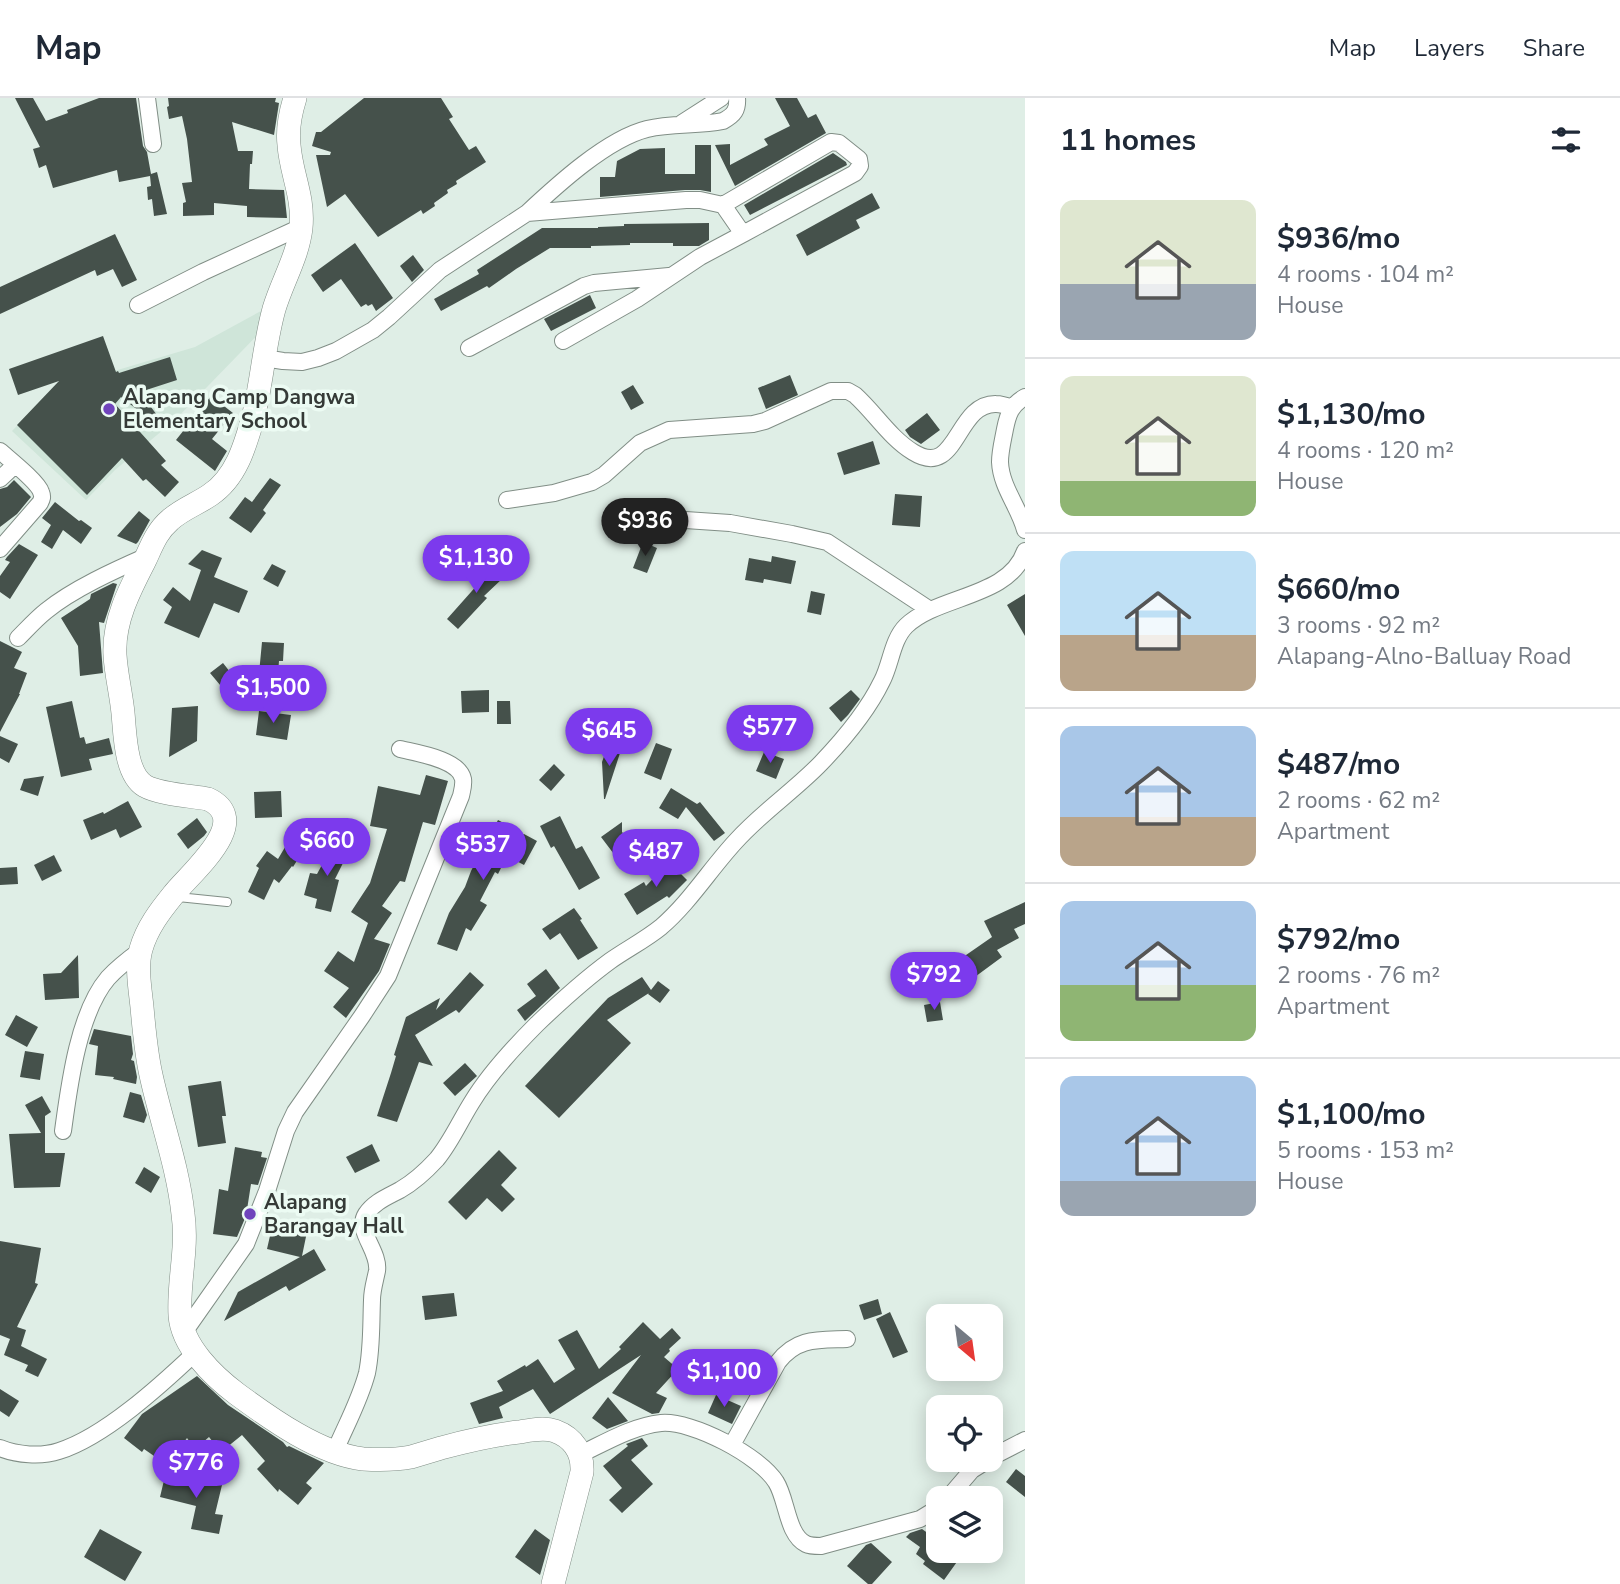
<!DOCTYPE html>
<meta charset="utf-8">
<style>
body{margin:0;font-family:"Nunito Sans",sans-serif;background:#f6f6f7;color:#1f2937;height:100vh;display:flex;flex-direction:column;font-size:26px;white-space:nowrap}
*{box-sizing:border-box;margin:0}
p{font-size:23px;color:#747a83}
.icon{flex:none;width:38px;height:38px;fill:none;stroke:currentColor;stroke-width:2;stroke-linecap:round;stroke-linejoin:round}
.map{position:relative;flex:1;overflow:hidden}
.drawer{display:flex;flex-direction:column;background:#fff;width:595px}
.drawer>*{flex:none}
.needle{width:46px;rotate:151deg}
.fabs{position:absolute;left:926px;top:1206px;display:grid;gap:14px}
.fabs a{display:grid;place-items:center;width:77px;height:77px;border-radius:14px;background:#fff;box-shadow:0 4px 18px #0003;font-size:35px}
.price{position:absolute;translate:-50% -60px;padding:0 16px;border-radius:24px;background:#7c3aed;color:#fff;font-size:23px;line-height:46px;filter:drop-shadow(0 2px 4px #0008)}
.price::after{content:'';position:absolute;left:50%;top:42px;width:21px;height:16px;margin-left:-10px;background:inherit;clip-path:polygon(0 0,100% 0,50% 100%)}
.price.selected{background:#222;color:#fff}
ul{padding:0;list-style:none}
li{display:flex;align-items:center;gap:21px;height:175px;padding:0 35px}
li+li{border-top:2px solid #e0e1e3}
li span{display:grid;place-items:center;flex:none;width:196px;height:140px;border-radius:14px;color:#555}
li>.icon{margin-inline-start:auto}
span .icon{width:84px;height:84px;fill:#fffc;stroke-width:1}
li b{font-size:30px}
h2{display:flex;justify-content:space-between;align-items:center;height:84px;padding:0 35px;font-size:30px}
header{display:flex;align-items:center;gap:42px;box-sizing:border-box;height:98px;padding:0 35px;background:#fff;border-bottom:2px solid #e0e1e3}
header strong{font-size:33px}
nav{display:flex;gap:38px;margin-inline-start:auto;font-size:24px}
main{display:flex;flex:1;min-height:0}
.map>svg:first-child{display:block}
.built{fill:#cfe5d9}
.building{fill:#45514b}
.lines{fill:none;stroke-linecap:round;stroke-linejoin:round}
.lane-casing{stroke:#818e86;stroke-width:10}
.street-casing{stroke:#818e86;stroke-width:18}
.secondary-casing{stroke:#818e86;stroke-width:24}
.lane{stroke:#fff;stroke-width:8}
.street{stroke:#fff;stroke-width:16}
.secondary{stroke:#fff;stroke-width:23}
.poi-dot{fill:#7044bc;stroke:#ecfbf3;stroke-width:2.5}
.labels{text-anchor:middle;stroke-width:7;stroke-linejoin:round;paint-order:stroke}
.poi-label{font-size:21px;font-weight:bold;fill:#353a37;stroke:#ecfbf3;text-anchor:start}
</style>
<header>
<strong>Map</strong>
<nav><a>Map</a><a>Layers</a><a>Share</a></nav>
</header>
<main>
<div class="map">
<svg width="1025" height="1486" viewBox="0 0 1025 1486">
<rect width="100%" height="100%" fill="#dfeee6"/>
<path class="built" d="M270,208v16l-95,98 -60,50 -29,30 -74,-69 31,-32 24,-14 128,-38z"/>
<path class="building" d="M15,0h18l13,23 22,-8 -1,-3 32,-12h37l7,48 4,6 4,22 6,-2 10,42 -13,2 -2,-17 -4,1 -1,-13 4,-1 -1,-10 -31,6 -2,-12 -64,18 -7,-23 -7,3 -6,-19 7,-2z
M168,0h108l-1,4 4,1 -5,32 -42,-13 6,29h15l-1,13h-2l-1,25 35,1 3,28 -40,-1v-11l-33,-3v12l-31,1v-13l3,-1 -4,-19 10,-1 -5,-43 -5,-23 -13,3 -2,-12 2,-1z
M364,0h77l12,19 -4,2 20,31 7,-4 10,16 -30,19 1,3 -10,6 1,3 -14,10 1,3 -12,8 -2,-4 -43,27 -33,-43 -18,13 -11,-52h14l1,-3 -19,-6 4,-14h5z
M775,0h22l11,20 8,-4 10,19 -91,53 -20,-41 15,-1v21l38,-20 -4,-6 26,-13z
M695,47h16v47l-11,-2h-15l-85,7v-20h15l2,-16 23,-12 25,-1v26h30z
M833,55l13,9 1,3 -97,50 -6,-10z
M872,95l8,15 -24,12 4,8 -53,28 -11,-21z
M709,125v17l-10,6h-26v-3h-43v2l-39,1v2h-41l-34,21 -27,19 -2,-2 -46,25 -7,-12 45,-25 -2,-4 65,-42h56v-1l26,-1v-2z
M115,136l22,46 -15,7 -9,-18 -16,7 -2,-6 -95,44v-27z
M355,145l38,55 -17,13 -4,-7 -4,2 -2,-2 -5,3 -20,-28 -18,13 -12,-17z
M413,157l11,15 -12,12 -12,-16z
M590,197l6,13 -45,23 -7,-12z
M103,238l13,36 2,-1 1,2 51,-16 7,23 -37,12 25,34 -3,3 -41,-32 -6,7 51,57 -5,4 18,17 -14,15 -19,-18 -3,2 -21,-23 -35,37 -70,-70 42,-44 -41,14 -9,-26z
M790,277l8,20 -32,14 -8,-21z
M633,287l11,18 -13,7 -10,-18z
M211,298l22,17 -21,26 15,12 -12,20 -39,-31z
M927,315l13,17 -19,14 -11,-7 -5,-7z
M873,343l7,23 -36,11 -7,-22z
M270,380l11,7 -18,25 3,3 -15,20 -22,-15 16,-21 7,5z
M14,382l17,17 -14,17 -17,13v-38l7,-2z
M895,396l27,2 -2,31 -28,-2z
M55,404l24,19 2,-1 11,8 -11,16 -18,-14 -11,19 -11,-7 10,-17 -9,-7z
M139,413l11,9 -12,22 -2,2 -19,-8z
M643,444l14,6 -10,25 -14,-5z
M19,446l19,11 -28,44 -10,-7v-16l10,-14 -5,-2 2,-3z
M202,452l20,8 -8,19 34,14 -9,22 -25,-10 -15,35 -35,-15 8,-16 -9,-7 10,-13 17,14 11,-31 -13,-6z
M772,458l24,5 -5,23 -27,-5 -1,4 -18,-3 4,-22 22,4z
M487,463l16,17 -19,18 3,2 -29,31 -11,-10 32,-36 -6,-7z
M272,466l14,7 -8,16 -15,-8z
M113,485l4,1 -13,39 -5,-1 4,51 -23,3 -2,-30 -17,-28 29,-19 1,-5z
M811,493l14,3 -4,21 -14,-3z
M1025,496v42l-18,-31z
M0,543l22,11 -8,16 13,5 -8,21h1l-20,38z
M262,544l22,1 -1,18h-4l-2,24 -19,-1z
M223,565l37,47 -31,-6 2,-6 -21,-25z
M489,592v22l-27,1 -1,-22z
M851,592l9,9 -12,16 -7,7 -12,-14z
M72,603l8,37 4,-1 2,7 23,-6 4,16 -24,5 3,11 -31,7 -15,-70z
M497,603h13l1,23h-14z
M198,608l-1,35 -28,16 3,-49z
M259,613l32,4 -4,25 -31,-5z
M0,638l18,8 -9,19 -9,-5z
M656,645l16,6 -11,31 -17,-7z
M607,650l13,5 -15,46h-1l-2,-37z
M764,654l20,7 -8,20 -20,-8z
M554,666l11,11 -14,16 -12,-11z
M426,677l22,6 -13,44 -12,-3 -18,60 -5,-1 -18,25 10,7 -18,26 16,5 -11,27 -33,47 -13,-11 16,-19 -25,-17 14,-20 16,11 14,-39 -17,-11 19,-29 17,-54 -17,-3 8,-40 42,9z
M44,678l-6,20 -18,-6 4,-11z
M671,690l26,16 3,-2 25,31 -11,8 -28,-34 -8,12 -19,-11z
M281,693l1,26 -27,1 -1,-26z
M128,703l14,26 -22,11 -4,-9 -25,11 -8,-20 20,-8 1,2z
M560,718l16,33 6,-3 18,32 -21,12 -25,-44 -3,2 -11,-22z
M197,720l10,14 -3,4 -16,13 -11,-15z
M498,722l17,9 -14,16 23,-11 13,7 -13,24 -17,-9 -9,18 -3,-2 -15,29 7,4 -16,26 -5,-3 -9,23 -20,-7 12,-31 16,-26 6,-16z
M622,724v10l9,10 -2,13 -6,4v7l-22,-29z
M291,739l15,9 -13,21 -1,-1 -13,17 -5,-4 -10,21 -16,-8 11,-24 -3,-2 11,-15 11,8z
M335,743l15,8 -15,30 4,1 -8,32 -16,-4 2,-9 -13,-4 6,-22 7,1z
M54,757l8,16 -20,10 -8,-16z
M669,764l18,18 -18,18 -2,-2 -30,19 -13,-21 20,-12 2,4z
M17,769l1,17 -18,1v-17z
M1025,804v22l-11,5 5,9 -22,12 5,7 -34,25 -12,-20 36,-25 -8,-16z
M574,810l8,11 -2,1 18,28 -20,12 -18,-27 -10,7 -8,-11z
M78,857l1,43 -34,2 -2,-26 18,-1z
M546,871l14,19 -35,33 -8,-11 19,-14 -9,-12z
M470,874l14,13 -25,28 -3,-3 -41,25 18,31 -14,-4 -22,60 -20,-6 14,-43 5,-17 -2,-1 12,-38 34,-19 -4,12z
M642,879l9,13 7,-9 12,9 -10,13 -12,-9 1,-1 -42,27 24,23 -72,75 -34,-32 83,-88z
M940,904l3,18 -16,2 -3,-17z
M16,917l22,12 -11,20 -22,-12z
M94,931l37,7 2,18 -2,6 3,1 3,16 -1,7 -23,-5 1,-2 -19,-2 3,-29 -9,-2z
M25,953l19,3 -4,26 -20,-3z
M465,965l12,13 -22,20 -12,-13z
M221,983l5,35h-4l4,27 -28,4 -10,-61z
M130,994l11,3 6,20 -3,8 -21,-6z
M42,998l9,16 -6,4v37h20l-5,34 -46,1 -5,-54 32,-1 -16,-28z
M372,1046l8,17 -25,12 -9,-16z
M235,1049l27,5 -1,5 6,1 -9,27 -7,-1 -5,32 -9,21 -24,-3 6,-45 9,2z
M499,1052l18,18 -16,17 14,14 -13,13 -15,-14 -21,22 -18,-18z
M144,1069l16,10 -9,16 -16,-10z
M285,1125l23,4 -6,29 12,-7 12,21 -37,21 -3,-5 -62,35 14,-29 62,-35 -33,-8 5,-22 12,3z
M0,1143l41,7 -6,35 3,1 -21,43 9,3 -5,16 26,13 -9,18 -13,-6 3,-6 -24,-10 6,-16 -10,-4z
M454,1195l3,23 -32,4 -3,-24z
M878,1201l4,15 -18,6 -5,-15z
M890,1214l18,40 -15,6 -17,-39z
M643,1224l17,17 12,-11 9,10 -12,11 1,2 -6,6 14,12 -22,24 11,5 -8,15 -7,1 -40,-21 29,-38 -91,59 -17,-25 -34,18 4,11 -24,6 -9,-21 33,-12 -6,-10 28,-16 1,2 12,-8 16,24 21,-14 -17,-29 19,-10 22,39 22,-20 -2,-2z
M197,1278l31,29 55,37 4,5 2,-1 35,17 -18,20 6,5 -14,17 -19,-16 -1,3 -21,-23 8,-8 -23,-26 -21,17 -12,-15 -14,12 -8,-11 -20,27 -23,-16 -2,3 -18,-14 18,-24z
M0,1291l19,12 -10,16 -9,-6z
M716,1297l25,11 -9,18 -24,-11z
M608,1299l20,24 -21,8 -15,-11z
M642,1340l6,8 -17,14 22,24 -31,29 -13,-13 13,-12 -19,-22 25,-20 -2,-2z
M1016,1371l9,7v21l-19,-15z
M166,1374l56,13 -7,29 8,1 -4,19 -28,-5 5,-23 -36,-9z
M100,1431l42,23 -17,29 -41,-24z
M535,1431l15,11 -10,35 -25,-18z
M922,1431l14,10 -1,3 3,2v6h9l12,9 -15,21 -21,-16 2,-3 -9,-7 4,-7 -14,-10 4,-4z
M871,1445l21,19 -20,22h-4l-21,-18 19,-21z"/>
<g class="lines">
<defs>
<path id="lane" d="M178,799l49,5"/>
<path id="street" d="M147,0l6,46
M682,25l39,-25
M723,107l108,-63 8,1 20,16 1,7 -5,7 -112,61
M527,115c30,-28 80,-74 120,-84 25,-6 51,-3 76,-8 11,-6 15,-11 14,-23
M138,207l65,-33 98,-45
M469,250l115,-62 10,-3 75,-7
M264,260l19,3 19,1 16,-4 18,-7 37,-21 16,-13 51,-47 87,-57 159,-13h14l23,5 20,29 -43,23 -63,42 -74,42
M1025,299c-14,8 -17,17 -20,32 -2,11 -5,22 -5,33 1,25 19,45 25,68
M0,353c9,8 38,31 41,41 2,5 1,7 -1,11l-40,46
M0,381l15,-14
M507,402l47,-7 38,-11 12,-7 36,-32 29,-13 84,-6 12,-3 66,-30h17l7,4c20,18 35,43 58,57 45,28 42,-49 83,-48 5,0 11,2 16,4
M626,418l104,7 62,11 35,8 103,68
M18,540c9,-9 18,-19 28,-27 27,-22 69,-41 101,-55
M63,1033c6,-44 15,-118 45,-153 10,-11 22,-20 33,-28
M185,1233l61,-87 21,-53 19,-60 9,-19 67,-96 26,-40 73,-180c1,-5 3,-11 2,-17 -4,-20 -47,-26 -63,-30
M732,1347l46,-83c19,-25 41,-22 69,-23
M0,1350c17,7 41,9 59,3 45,-14 101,-65 136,-98
M335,1353c11,-26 25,-51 32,-78 5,-24 4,-48 5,-73 0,-10 3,-19 5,-29 3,-20 -22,-40 -11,-57 8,-12 21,-17 34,-24 14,-8 26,-19 37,-31 14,-17 23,-38 35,-57 17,-28 42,-55 65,-78 24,-23 47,-44 73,-63 17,-12 35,-21 51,-34 29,-25 49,-58 75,-86 26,-29 58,-50 85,-78 22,-23 47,-53 61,-82 9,-17 10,-41 24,-55 32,-31 103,-28 119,-75
M581,1356c25,-12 52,-28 80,-31 31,-3 99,33 115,59 11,17 11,53 30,62 4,2 10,2 15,2l99,-27 18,-11
M990,1360l35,-18
M948,1400l24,-28 16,-10"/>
<path id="secondary" d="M295,0c-5,16 -8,30 -6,47 2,29 15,51 12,83 -3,28 -19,54 -27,81 -10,36 -12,73 -21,109 -8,28 -17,60 -43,77 -13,9 -28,14 -40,25 -13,11 -18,25 -25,40 -15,29 -32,61 -30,95 1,19 6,38 8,58 2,20 2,61 22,73 14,8 46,10 63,13 47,22 -18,74 -35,96 -13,16 -26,33 -32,54 -5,18 -1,39 1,58 2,23 4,46 9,68 10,46 27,92 32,139 5,35 -5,67 -3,101 2,31 33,61 57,79 34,25 83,60 126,65 16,1 32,1 48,-2 10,-3 20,-6 30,-9 26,-7 52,-13 78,-16 12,-2 25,-5 36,-1 19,7 28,22 27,41l-29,112"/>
</defs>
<use href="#lane" class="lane-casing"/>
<use href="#street" class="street-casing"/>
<use href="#secondary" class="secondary-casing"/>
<use href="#lane" class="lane"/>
<use href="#street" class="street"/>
<use href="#secondary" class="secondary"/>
</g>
<g class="poi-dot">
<circle cx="109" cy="311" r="7"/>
<circle cx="250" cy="1116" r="7"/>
</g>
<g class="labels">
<g class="poi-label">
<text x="123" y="306">Alapang Camp Dangwa<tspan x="123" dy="24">Elementary School</tspan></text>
<text x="264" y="1111">Alapang<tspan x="264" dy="24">Barangay Hall</tspan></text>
</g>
</g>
</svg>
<div class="fabs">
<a><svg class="needle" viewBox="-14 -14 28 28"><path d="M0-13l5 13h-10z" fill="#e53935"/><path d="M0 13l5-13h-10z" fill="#747a83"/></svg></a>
<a><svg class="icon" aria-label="locate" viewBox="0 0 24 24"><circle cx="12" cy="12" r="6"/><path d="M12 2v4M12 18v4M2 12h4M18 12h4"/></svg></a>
<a><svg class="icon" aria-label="layers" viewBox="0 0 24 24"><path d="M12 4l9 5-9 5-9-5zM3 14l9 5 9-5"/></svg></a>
</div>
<b class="price selected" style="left:645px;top:460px">$936</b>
<b class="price" style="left:476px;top:497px">$1,130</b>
<b class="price" style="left:273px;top:627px">$1,500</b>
<b class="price" style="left:770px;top:667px">$577</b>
<b class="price" style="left:609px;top:670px">$645</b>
<b class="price" style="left:327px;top:780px">$660</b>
<b class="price" style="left:483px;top:784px">$537</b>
<b class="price" style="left:656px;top:791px">$487</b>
<b class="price" style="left:934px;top:914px">$792</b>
<b class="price" style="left:724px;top:1311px">$1,100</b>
<b class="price" style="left:196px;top:1402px">$776</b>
</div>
<section class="drawer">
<h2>11 homes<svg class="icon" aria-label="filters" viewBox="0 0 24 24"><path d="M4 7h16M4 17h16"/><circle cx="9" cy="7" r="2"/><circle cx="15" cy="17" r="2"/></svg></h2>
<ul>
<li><span style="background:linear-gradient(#dfe7d0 60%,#9aa5b1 0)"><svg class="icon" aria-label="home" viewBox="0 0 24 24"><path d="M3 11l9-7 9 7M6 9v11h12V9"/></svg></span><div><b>$936/mo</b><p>4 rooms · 104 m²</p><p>House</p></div></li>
<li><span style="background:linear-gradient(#dfe7d0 75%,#8fb573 0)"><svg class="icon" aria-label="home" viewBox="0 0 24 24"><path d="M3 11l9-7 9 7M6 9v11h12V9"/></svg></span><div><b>$1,130/mo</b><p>4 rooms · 120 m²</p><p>House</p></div></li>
<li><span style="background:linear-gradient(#bfe0f5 60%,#b9a48a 0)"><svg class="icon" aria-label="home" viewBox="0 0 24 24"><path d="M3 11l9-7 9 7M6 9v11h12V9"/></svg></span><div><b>$660/mo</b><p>3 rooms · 92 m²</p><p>Alapang-Alno-Balluay Road</p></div></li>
<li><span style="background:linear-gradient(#a9c7e8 65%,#b9a48a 0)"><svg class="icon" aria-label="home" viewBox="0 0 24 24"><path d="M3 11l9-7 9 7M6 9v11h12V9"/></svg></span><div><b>$487/mo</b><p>2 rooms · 62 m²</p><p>Apartment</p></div></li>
<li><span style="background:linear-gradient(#a9c7e8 60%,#8fb573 0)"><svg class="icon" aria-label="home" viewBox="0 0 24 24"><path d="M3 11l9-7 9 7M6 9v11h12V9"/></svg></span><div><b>$792/mo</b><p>2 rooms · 76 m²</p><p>Apartment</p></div></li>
<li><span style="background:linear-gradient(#a9c7e8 75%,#9aa5b1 0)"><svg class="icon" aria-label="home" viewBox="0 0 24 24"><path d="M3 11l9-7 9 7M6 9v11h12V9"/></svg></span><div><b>$1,100/mo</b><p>5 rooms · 153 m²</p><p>House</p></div></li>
</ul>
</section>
</main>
